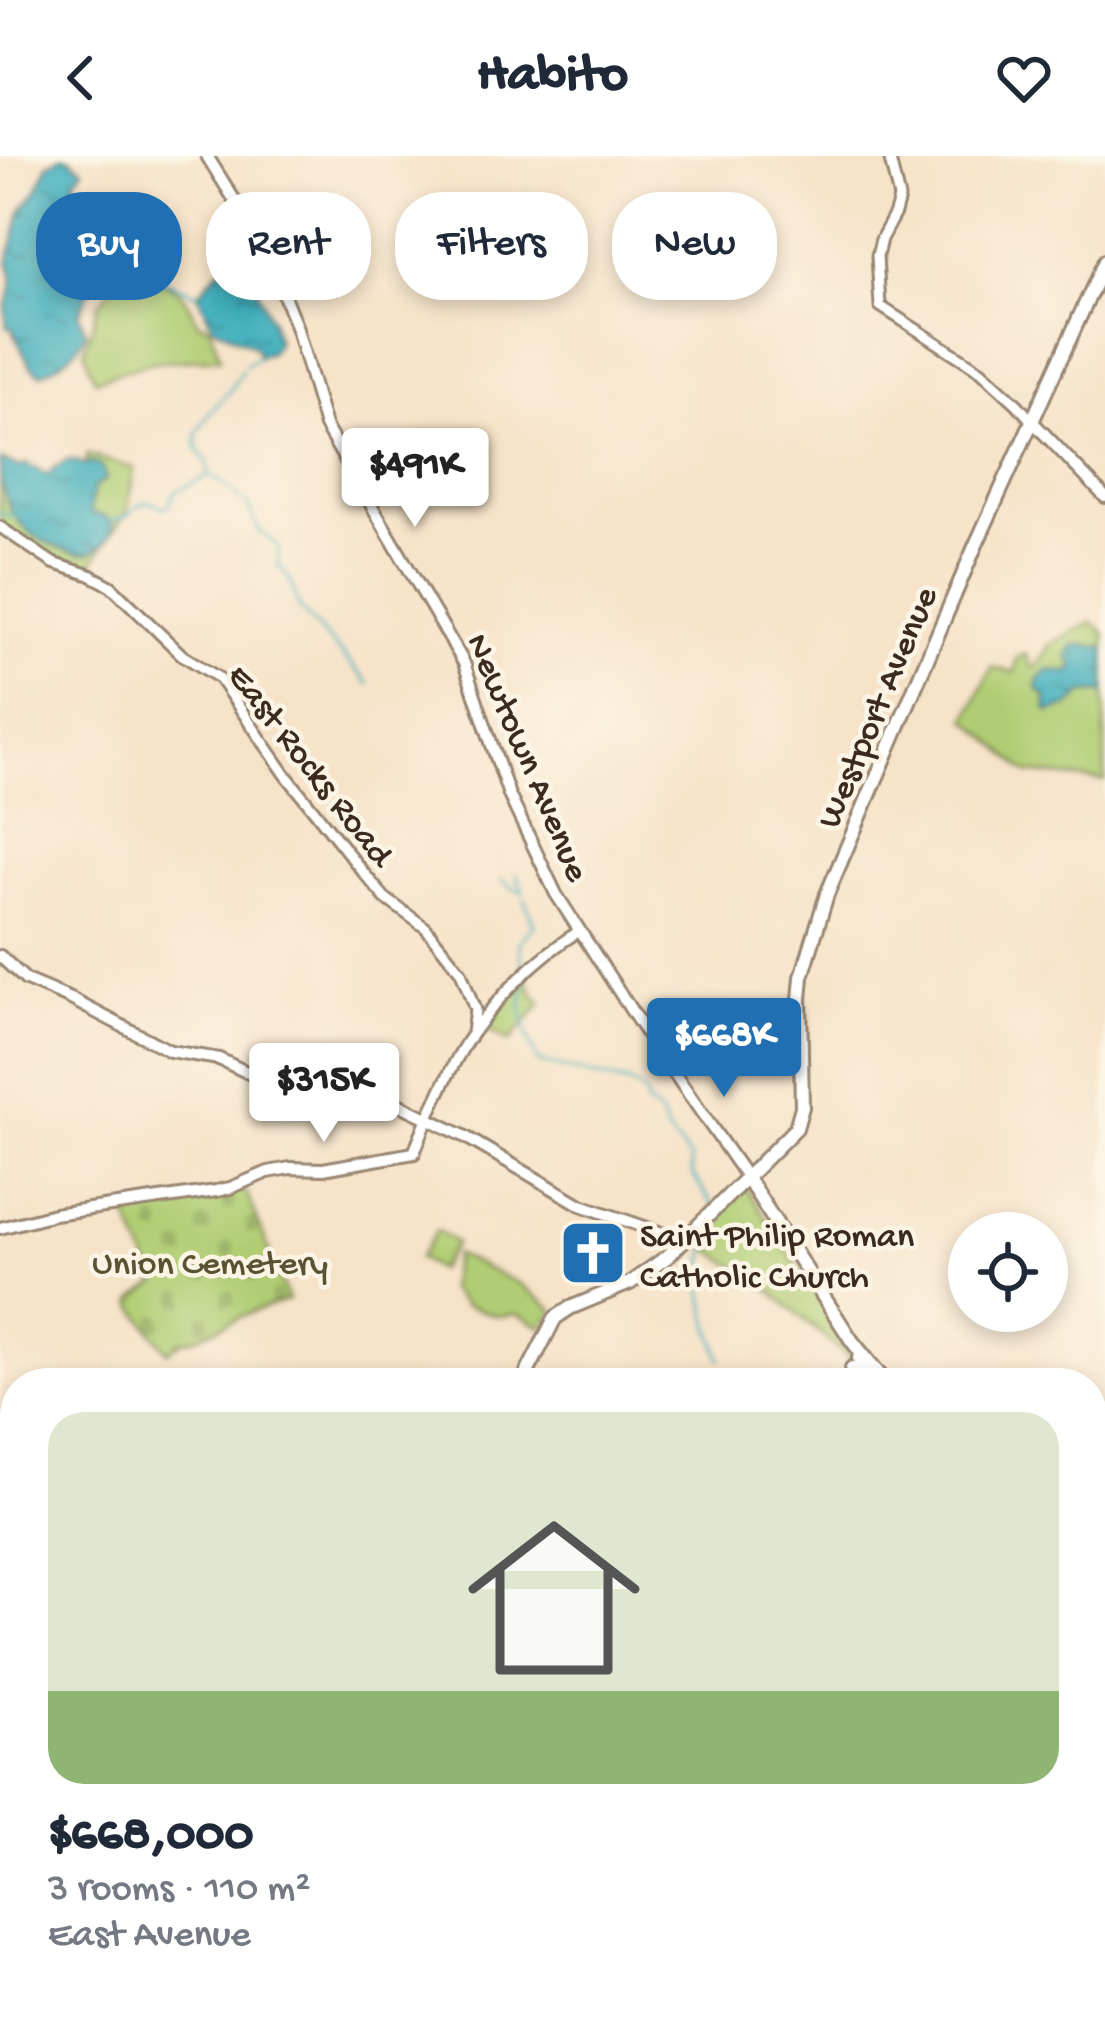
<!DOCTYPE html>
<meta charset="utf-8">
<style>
body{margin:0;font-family:"Gochi Hand",sans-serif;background:#f2f2f3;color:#1f2937;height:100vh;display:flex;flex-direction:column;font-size:45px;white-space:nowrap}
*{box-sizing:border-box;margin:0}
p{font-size:39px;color:#747a83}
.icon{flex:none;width:66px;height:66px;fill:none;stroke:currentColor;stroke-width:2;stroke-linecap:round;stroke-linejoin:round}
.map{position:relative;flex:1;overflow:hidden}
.drawer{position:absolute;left:0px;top:1212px;width:1107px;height:663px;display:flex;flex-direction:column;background:#fff;border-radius:48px 48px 0 0;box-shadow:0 6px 18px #0003}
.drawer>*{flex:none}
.hud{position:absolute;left:36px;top:36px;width:1035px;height:108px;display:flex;gap:24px}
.tools{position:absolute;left:948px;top:1056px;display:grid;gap:24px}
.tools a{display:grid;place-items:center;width:120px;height:120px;border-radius:50%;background:#fff;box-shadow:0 6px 18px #0003;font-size:60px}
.price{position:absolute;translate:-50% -102px;padding:0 27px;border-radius:12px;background:#fff;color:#222;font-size:39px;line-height:78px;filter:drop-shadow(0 3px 6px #0008)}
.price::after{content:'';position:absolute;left:50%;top:72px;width:36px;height:27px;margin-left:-18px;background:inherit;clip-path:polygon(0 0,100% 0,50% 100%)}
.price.active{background:#1f6fb2;color:#fff}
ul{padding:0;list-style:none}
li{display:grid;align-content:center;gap:24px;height:636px;padding:0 48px}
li+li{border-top:3px solid #e0e1e3}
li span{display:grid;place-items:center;height:372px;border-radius:36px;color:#555}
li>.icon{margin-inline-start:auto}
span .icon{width:216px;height:216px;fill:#fffc;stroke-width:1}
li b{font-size:51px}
.chip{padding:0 42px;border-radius:48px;background:#fff;box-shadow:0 6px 18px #0003;font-size:42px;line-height:108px}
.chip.active{background:#1f6fb2;color:#fff}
header{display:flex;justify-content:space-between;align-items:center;height:156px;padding:0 48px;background:#fff;font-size:54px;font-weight:700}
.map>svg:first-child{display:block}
.cemetery{fill:url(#cemetery-stones);stroke:#767c48;stroke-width:3}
.park{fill:#b0cd73;stroke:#767c48;stroke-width:3}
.water{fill:url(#water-ripples);stroke:#3e6c6e;stroke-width:3}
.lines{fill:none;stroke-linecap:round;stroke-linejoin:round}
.stream{stroke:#40afbd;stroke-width:3}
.river{stroke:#40afbd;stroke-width:8}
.tertiary-casing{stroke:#988672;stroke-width:15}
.secondary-casing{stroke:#988672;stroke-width:16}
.primary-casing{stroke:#988672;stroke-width:18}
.motorway-casing{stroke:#988672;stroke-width:22}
.tertiary{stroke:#fff;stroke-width:9}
.secondary{stroke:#fff;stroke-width:10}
.primary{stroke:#fff;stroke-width:12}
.motorway{stroke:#fff;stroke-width:16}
.rail-casing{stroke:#3b2a1e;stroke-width:8}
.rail{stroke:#fcf5e5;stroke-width:3;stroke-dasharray:9;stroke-linecap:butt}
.labels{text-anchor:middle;stroke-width:9;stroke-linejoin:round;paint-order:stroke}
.street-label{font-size:36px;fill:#3b2a1e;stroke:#fcf5e5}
.poi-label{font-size:36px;fill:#3b2a1e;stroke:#fcf5e5;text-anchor:start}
.park-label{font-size:36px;fill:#585333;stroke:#fcf5e5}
</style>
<header><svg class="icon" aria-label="back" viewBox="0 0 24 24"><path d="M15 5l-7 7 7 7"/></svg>Habito<svg class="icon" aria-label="heart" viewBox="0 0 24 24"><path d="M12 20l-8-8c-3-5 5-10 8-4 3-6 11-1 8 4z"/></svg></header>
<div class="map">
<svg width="1105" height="1873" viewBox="0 0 1105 1873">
<defs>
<pattern id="cemetery-stones" width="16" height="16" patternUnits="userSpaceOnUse" patternTransform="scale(3)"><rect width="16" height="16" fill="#b0cd73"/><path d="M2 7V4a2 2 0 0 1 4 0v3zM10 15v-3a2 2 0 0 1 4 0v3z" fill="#98b063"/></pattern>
<pattern id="water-ripples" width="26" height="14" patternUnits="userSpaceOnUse" patternTransform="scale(3)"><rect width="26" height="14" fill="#40afbd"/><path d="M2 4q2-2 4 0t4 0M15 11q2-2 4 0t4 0" fill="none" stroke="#378f99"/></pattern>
</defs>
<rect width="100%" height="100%" fill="#fcf5e5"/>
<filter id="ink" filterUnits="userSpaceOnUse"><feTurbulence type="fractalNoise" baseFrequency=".00833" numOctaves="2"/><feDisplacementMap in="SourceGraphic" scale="24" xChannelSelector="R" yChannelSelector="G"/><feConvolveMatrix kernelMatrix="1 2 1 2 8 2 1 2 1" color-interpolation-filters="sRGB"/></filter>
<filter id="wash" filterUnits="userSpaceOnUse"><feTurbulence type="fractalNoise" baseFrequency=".004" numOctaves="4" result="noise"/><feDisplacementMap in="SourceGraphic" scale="48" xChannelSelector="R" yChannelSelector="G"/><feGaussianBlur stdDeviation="2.7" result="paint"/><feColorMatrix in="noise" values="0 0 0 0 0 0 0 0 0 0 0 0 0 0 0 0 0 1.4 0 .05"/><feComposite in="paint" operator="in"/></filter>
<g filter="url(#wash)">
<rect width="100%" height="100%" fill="#f6e2c7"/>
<path class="cemetery" d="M239,1034l7,1 42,109 -36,12 -62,28 -4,-1 -19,13 -33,-46v-6l23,-17 -33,-74z
M15,1603v156l-15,6v-161z"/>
<path class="park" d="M126,122c38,0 59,7 71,44l13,4 10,32 -68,4 -57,18 -11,-29 15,-47 12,-15z
M87,299l47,13 -6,42 -41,61 -33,-13 -54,-31v-64l47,12 8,-8 29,2z
M1092,466l13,11v148l-77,-8 -61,-54 25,-52 22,6 3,-15 9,-4 6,14 6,-3 13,-21z
M523,824l5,1 8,17 6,5 -33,39 -25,-15z
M746,1031l108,166 2,4 -4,4 -82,-71 -64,-43 2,-24z
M437,1074l19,13 -18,27 -19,-12z
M455,1098l65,30 34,26 -11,17 -26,-13 -19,2 -34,-11 -16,-16z
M1092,1820l13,20v33h-188v-3l12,-10h163z"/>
<path class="water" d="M62,0l8,2 13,11 -9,12 8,12c-5,12 -21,9 -25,19l11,14 10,-5c14,1 26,9 31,23l-15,19 -1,19 -14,32 7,18c-9,21 -25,32 -45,42l-10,-7 -20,-40h-4c-7,-30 14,-39 1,-63l13,-53 16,-21 11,-26z
M221,111l12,9 17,-3 21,47 6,23 -6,8 -12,6 -4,-10 -43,-22 -14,-31z
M0,304l21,7 4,-3 21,10c13,-4 19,-23 37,-9l10,-2 9,4 4,12 -12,8 -4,26c6,2 14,2 18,6 14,13 -9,32 -20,34 -9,2 -19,-2 -28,-5 -42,-14 -60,-46 -60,-88z
M1078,488l27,4v44l-21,1 -14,13 -20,6 -3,-3 -1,-13 -9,-7 2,-10 8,-9 20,2 6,-2 1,-3 -6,-11 4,-9z
M1092,1454l13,12v224l-4,-3 -9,-24z"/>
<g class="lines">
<path class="stream" d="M95,117l21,7 45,-1 36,15
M246,209l12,-8
M208,318v-12l-11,-14v-14l13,-22 21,-23 11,-19
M208,320l11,4 29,26 12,26 18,13v20l11,13 11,31 69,75
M0,357l17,4
M111,365l17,-5 11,-11 7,-3 19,5 4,-2 6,-13 31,-15
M517,719l6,18
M502,724l17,12
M523,812l-4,-26 15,-16 -9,-27
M524,821l-2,34 6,28 10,23 92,22 12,7 5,9 -1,4 14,10 7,18 23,26 2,16 21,31
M715,1058c3,28 -7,26 -11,47 -5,29 7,71 17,98"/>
<path class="river" d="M0,1577h15"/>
</g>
</g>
<g filter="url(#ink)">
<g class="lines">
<defs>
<path id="tertiary" d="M889,0l10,42 -4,15 -14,26 -4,17 3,50 101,65 36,33 14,16
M0,371l53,36 37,12 21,11 71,69 37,23 67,97 77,97 22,26 41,30 35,44 14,38 -3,23
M428,961c14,-28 26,-58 44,-83 28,-40 66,-77 107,-103
M0,1769l15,-7
M185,1873l2,-13"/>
<path id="secondary" d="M207,0l60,96 29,74 29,100 139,237 45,132 47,99 86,133 105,151
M1031,264l74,77
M0,800l26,24 45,19 99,52 49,8 55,26 52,17 10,1 35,-9 13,3 80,39 117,69 104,36
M0,1072l54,-14 162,-23 14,-3 38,-16 22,-4 33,1 91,-16 14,-36
M0,1600l15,-2"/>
<path id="primary" d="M747,1022l105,163 34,42
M859,1202l17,25
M852,1212l4,6 1,9
M522,1227l33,-65 15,-10 60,-25 37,-26 129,-129 6,-21 -2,-108 2,-22 25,-83 147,-345 131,-288
M0,1349l7,-29
M1092,1380l1,5 12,10
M765,1860l12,13
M911,1860l3,13"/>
<path id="motorway" d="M0,1525l15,2
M0,1542l15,3
M802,1860l14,13
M827,1860l15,13"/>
</defs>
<use href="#tertiary" class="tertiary-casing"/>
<use href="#secondary" class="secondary-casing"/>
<use href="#primary" class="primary-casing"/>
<use href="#motorway" class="motorway-casing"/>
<use href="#tertiary" class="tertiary"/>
<use href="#secondary" class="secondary"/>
<use href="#primary" class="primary"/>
<use href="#motorway" class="motorway"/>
<defs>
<path id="rail" d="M0,1350l15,2
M1092,1743l13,39"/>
</defs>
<use href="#rail" class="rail-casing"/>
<use href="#rail" class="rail"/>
</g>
</g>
<defs>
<symbol id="church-square" viewBox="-11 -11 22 22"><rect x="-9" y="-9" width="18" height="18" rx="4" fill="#1f6fb2" stroke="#fcf5e5"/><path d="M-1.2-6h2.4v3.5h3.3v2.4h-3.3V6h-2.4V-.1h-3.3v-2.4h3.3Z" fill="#fff"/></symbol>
</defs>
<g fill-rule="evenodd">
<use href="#church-square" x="555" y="1059" width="76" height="76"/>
</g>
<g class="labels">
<g class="street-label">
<text transform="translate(874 550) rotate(-67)" y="13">Westport Avenue</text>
<text transform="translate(531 600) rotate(67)" y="13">Newtown Avenue</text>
<text transform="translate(313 607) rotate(52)" y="13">East Rocks Road</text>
</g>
<g class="poi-label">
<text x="640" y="1089">Saint Philip Roman<tspan x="640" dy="41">Catholic Church</tspan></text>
</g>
<g class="park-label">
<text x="210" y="1117">Union Cemetery</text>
</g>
</g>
</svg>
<div class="tools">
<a><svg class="icon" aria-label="locate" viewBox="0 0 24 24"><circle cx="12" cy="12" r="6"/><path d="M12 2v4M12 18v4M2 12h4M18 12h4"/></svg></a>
</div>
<b class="price" style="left:415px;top:374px">$491K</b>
<b class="price active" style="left:724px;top:944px">$668K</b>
<b class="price" style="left:324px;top:989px">$315K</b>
<div class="hud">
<a class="chip active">Buy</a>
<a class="chip">Rent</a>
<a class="chip">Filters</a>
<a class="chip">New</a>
</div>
<section class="drawer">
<ul>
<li><span style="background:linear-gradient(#dfe7d0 75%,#8fb573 0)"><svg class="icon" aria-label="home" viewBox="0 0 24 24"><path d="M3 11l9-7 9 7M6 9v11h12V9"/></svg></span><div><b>$668,000</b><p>3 rooms · 110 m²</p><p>East Avenue</p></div></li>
</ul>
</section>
</div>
